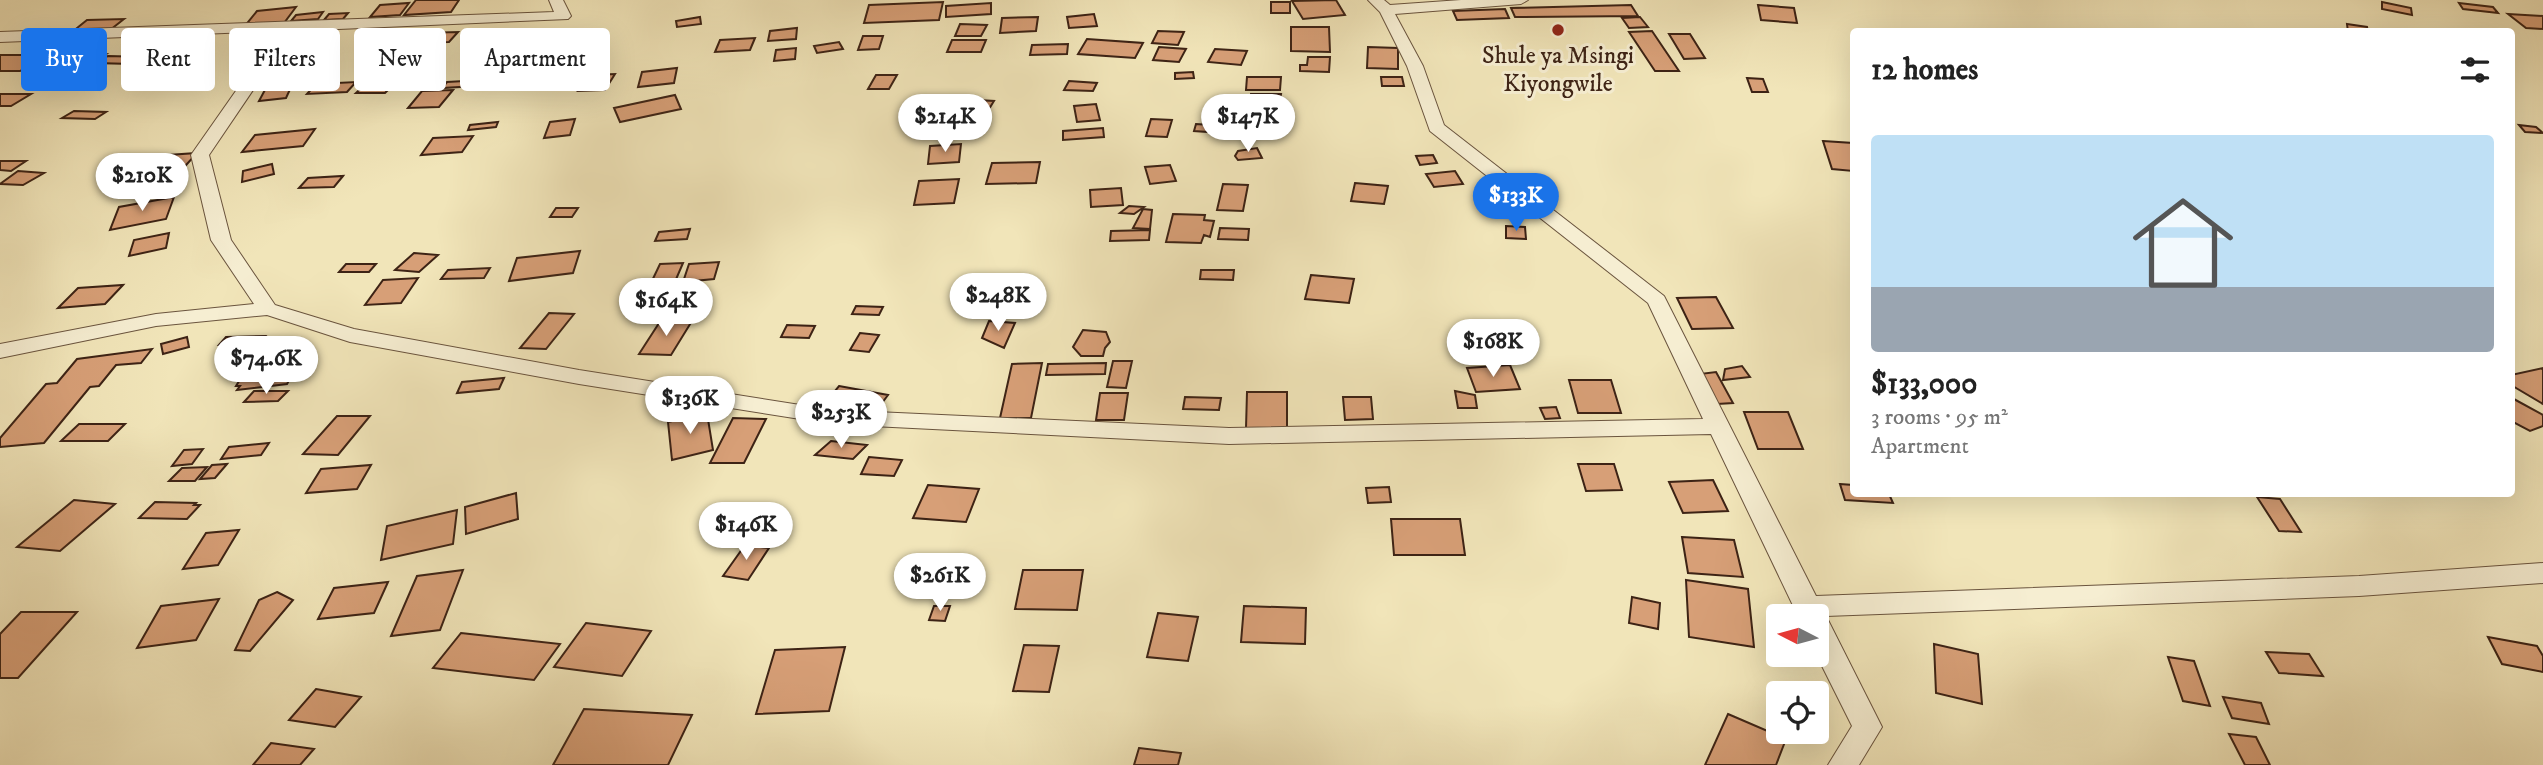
<!DOCTYPE html>
<meta charset="utf-8">
<style>
body{margin:0;font-family:"IM FELL DW Pica",serif;background:#f6f6f6;color:#222;height:100vh;display:flex;flex-direction:column;font-size:26px;white-space:nowrap}
*{box-sizing:border-box;margin:0}
p{font-size:23px;color:#767676}
.icon{flex:none;width:38px;height:38px;fill:none;stroke:currentColor;stroke-width:2;stroke-linecap:round;stroke-linejoin:round}
.map{position:relative;flex:1;overflow:hidden}
.sheet{position:absolute;left:1850px;top:28px;width:665px;height:469px;display:flex;flex-direction:column;background:#fff;border-radius:7px;box-shadow:0 7px 28px #0002}
.sheet>*{flex:none}
.hud{position:absolute;left:21px;top:28px;width:665px;height:63px;display:flex;gap:14px}
.needle{width:46px;rotate:276deg}
.tools{position:absolute;left:1766px;top:604px;display:grid;gap:14px}
.tools a{display:grid;place-items:center;width:63px;height:63px;border-radius:7px;background:#fff;box-shadow:0 7px 28px #0002;font-size:35px}
.price{position:absolute;translate:-50% -60px;padding:0 16px;border-radius:24px;background:#fff;color:#222;font-size:23px;line-height:46px;filter:drop-shadow(0 2px 4px #0008)}
.price::after{content:'';position:absolute;left:50%;top:42px;width:21px;height:16px;margin-left:-10px;background:inherit;clip-path:polygon(0 0,100% 0,50% 100%)}
.price.on{background:#1a73e8;color:#fff}
ul{padding:0;list-style:none}
li{display:grid;align-content:center;gap:14px;height:371px;padding:0 21px}
li+li{border-top:2px solid #e0e0e0}
li span{display:grid;place-items:center;height:217px;border-radius:7px;color:#555}
li>.icon{margin-inline-start:auto}
span .icon{width:126px;height:126px;fill:#fffc;stroke-width:1}
li b{font-size:30px}
h2{display:flex;justify-content:space-between;align-items:center;height:84px;padding:0 21px;font-size:30px}
.tag{padding:0 24px;border-radius:7px;background:#fff;box-shadow:0 7px 28px #0002;font-size:24px;line-height:63px}
.tag.on{background:#1a73e8;color:#fff}
.map>svg:first-child{display:block}
.building{fill:#d79f77;stroke:#3d2315;stroke-width:2}
.lines{fill:none;stroke-linecap:round;stroke-linejoin:round}
.minor-casing{stroke:#6a543e;stroke-width:2}
.minor{fill:#f6eed2;fill-rule:evenodd}
.poi-dot{fill:#8f2418;stroke:#f6eed2;stroke-width:2.5}
.labels{text-anchor:middle;stroke-width:6;stroke-linejoin:round;paint-order:stroke}
.far-poi-label{font-size:24px;fill:#3d2315;stroke:#f6eed2}
</style>
<div class="map">
<svg width="2543" height="765" viewBox="0 0 2543 765">
<rect width="100%" height="100%" fill="#f1e5b9"/>
<filter id="stains"><feTurbulence type="fractalNoise" baseFrequency=".00286" numOctaves="4"/><feColorMatrix values="0 0 0 0 .2 0 0 0 0 .09 0 0 0 0 .02 0 0 0 .5 -.17"/></filter>
<radialGradient id="worn" r=".72"><stop offset=".6" stop-color="#630" stop-opacity="0"/><stop offset="1" stop-color="#630" stop-opacity=".3"/></radialGradient>
<path class="building" d="M416,0h43l-8,12 -47,3z
M1336,0l9,15 -42,4 -11,-18z
M943,2l-4,18 -75,3 5,-18z
M1271,2h19v11h-19z
M2382,2l29,6 1,7 -30,-6z
M409,3l-9,12 -30,2 10,-12z
M991,3v11l-45,3v-11z
M2459,3l34,4 5,6 -35,-4z
M1631,5l7,11 -123,1 -4,-9z
M1758,5l36,3 3,15 -36,-3z
M296,7l-12,16 -40,4 13,-16z
M1505,9l4,9 -52,2 -4,-9z
M323,12l-5,7 -27,2 5,-6z
M348,13l-5,6 -19,1 5,-6z
M1094,14l3,12 -28,2 -2,-11z
M2508,14l35,2v13l-17,-1z
M700,17l1,7 -24,3 -1,-6z
M1038,17l-2,14 -36,2 2,-15z
M1640,17l8,10 -19,1 -7,-10z
M124,19l-14,11 -38,2 15,-12z
M960,24l27,1 -6,11h-26z
M2347,24l20,3 1,5h-20z
M1291,27h38l1,25 -39,-1z
M797,28l-1,11 -28,2 2,-10z
M1158,31l26,1 -6,13 -26,-2z
M1652,31l27,40h-24l-26,-39z
M458,32l-9,10 -37,1 9,-10z
M335,33l-13,17 -28,3 13,-17z
M1669,34h21l15,24 -21,1z
M863,36h20l-4,13 -21,1z
M755,38l-5,12 -35,2 5,-12z
M1087,39l56,4 -8,15 -57,-4z
M952,40h34l-5,12h-34z
M839,42l4,7 -26,4 -3,-7z
M1068,44l-1,10 -37,1 2,-10z
M1159,47l27,2 -7,13 -26,-2z
M1368,47l30,1v21l-31,-1z
M796,48l-1,11 -21,2 2,-11z
M1215,49l32,2 -6,14 -33,-3z
M64,52l42,2 -26,15 -43,-2z
M0,55h48l-28,16h-20z
M108,56l36,1 -12,7 -36,-1z
M607,56l-4,10 -23,2 4,-10z
M1308,57h22l-1,15 -29,-1v-6h7z
M314,64l-9,12 -34,3 10,-12z
M677,68l-3,15 -36,4 4,-15z
M1193,72l1,6 -19,1v-6z
M615,74l-10,16 -27,1 10,-16z
M876,75h21l-8,14h-21z
M1247,77h34l-1,13h-34z
M1381,77h21l2,9h-22z
M1747,78l16,1 5,13h-16z
M370,80h28l-13,13h-29z
M481,80l-4,6 -35,2 5,-6z
M1069,81l28,2 -4,8 -29,-1z
M356,82l-9,10 -40,2 9,-10z
M292,85l-6,13 -27,3 7,-13z
M453,90l-14,17 -31,1 14,-17z
M0,94h31l-20,12h-11z
M1251,94h30l-2,10 -29,-1z
M675,95l6,14 -61,13 -6,-14z
M977,100l17,1 -5,8 -17,-1z
M1096,104l4,16 -23,2 -3,-16z
M74,111l32,1 -11,7 -33,-1z
M966,116l1,17 -30,3v-17z
M575,119l-5,16 -26,3 6,-16z
M1151,119l21,1 -5,17 -21,-1z
M498,122l-2,5 -28,3 2,-5z
M1196,124l28,2 -2,7 -28,-2z
M2519,125l17,2 7,6 -18,-1z
M1103,128l1,9 -41,3v-9z
M315,129l-12,17 -61,6 13,-17z
M473,136l-11,16 -41,3 12,-17z
M1823,141l30,2v28l-21,-2z
M961,144l-2,18 -31,2 2,-18z
M1257,148l5,10 -24,2 -3,-4 3,-5z
M197,153l-20,22 -60,4 22,-22z
M1433,155l4,8 -17,2 -4,-9z
M0,161h26l-15,10 -11,-1z
M1040,162l-4,21 -50,1 6,-21z
M272,164l2,10 -32,8 1,-11z
M1170,165l6,16 -26,3 -5,-17z
M18,171l26,2 -21,12 -23,-1z
M1455,171l8,13 -29,3 -8,-13z
M343,176l-9,11 -35,1 9,-10z
M959,179l-5,24 -40,2 5,-24z
M1355,183l33,3 -4,18 -33,-3z
M1223,184l25,1 -5,26 -26,-1z
M1121,188l2,17 -32,2 -1,-17z
M174,197l-8,22 -56,11 9,-23z
M1129,206l15,1 -10,7 -14,-1z
M556,208h22l-6,9h-22z
M1143,209l9,1 -2,19 -17,-1z
M1173,214l32,1 -1,5 10,1 -4,16 -6,-2 -3,8 -35,-1z
M1506,226l19,1 1,12 -20,-1z
M1220,228l29,1 -1,11 -30,-1z
M690,229l-3,10 -32,2 4,-9z
M1150,230l-1,10 -39,1 1,-10z
M169,233l-3,15 -37,8 5,-16z
M580,251l-7,22 -64,8 8,-23z
M414,253l24,2 -19,17 -24,-2z
M719,262l-5,17 -31,3 6,-18z
M683,263l-9,21 -24,1 10,-21z
M346,264h30l-7,8h-30z
M490,268l-6,10 -43,1 7,-9z
M1201,270h33l-1,10 -33,-1z
M1311,275l43,4 -5,24 -44,-4z
M418,278l-17,25 -36,2 18,-25z
M123,285l-18,19 -47,4 20,-20z
M1716,297l17,31 -41,1 -15,-31z
M856,306l27,1 -4,8 -27,-1z
M549,313l25,1 -28,35 -26,-1z
M661,320l31,1 -21,34 -32,-1z
M989,321l26,2 -11,25 -22,-10z
M787,325l28,1 -6,12 -28,-1z
M1083,330l23,2 4,10 -5,6 -2,8h-22l-8,-9z
M860,333l19,2 -10,17 -19,-2z
M265,336l-7,7 -39,2 7,-8z
M187,337l2,10 -26,7 -2,-10z
M152,349l-11,14 -25,2 -17,21 -9,1 -46,56 -44,4v-9l46,-54 11,-1 20,-24z
M1113,361h19l-6,27 -19,-1z
M291,362l-5,9 9,-1 -8,14 -50,6 3,-4h-4l12,-19z
M1042,363l-11,55h-31l12,-54z
M1106,363l-1,11 -59,1 2,-11z
M1510,365l10,24 -44,3 -9,-24z
M1742,366l8,11 -27,3 2,-11z
M2543,368v36l-32,-19v-10z
M1716,372l17,31 -16,1 -17,-30z
M504,378l-5,11 -42,4 5,-11z
M1569,380h42l10,33h-43z
M839,386l49,9 -12,16 -50,-9z
M254,391h34l-10,10 -34,1z
M1455,391l20,4 2,13h-19z
M1247,392h40v36h-41z
M1100,393h28l-4,27h-28z
M1185,397l36,1 -2,12 -36,-1z
M1343,397h28l2,22 -28,1z
M2512,398l31,17v11l-13,5 -19,-10z
M1556,407l4,11 -15,1 -5,-11z
M1744,412h44l15,37h-45z
M707,413l6,37 -41,10 -4,-38z
M337,416h33l-32,39 -35,-1z
M733,418l33,1 -22,44h-34z
M79,424h46l-17,17h-47z
M831,441l36,4 -14,14 -38,-4z
M269,443l-8,12 -40,4 8,-12z
M203,449l-11,15 -20,2 12,-16z
M869,457l33,3 -8,16 -33,-2z
M227,464l-12,14 -15,1 12,-14z
M1578,464h36l8,26 -36,1z
M371,465l-14,24 -51,4 15,-24z
M207,467l-12,14h-26l13,-13z
M1713,480l15,31 -45,2 -14,-31z
M1840,484l13,1v9h36l4,9 -48,-3z
M928,485l51,4 -13,33 -53,-4z
M1389,487l2,15 -23,1 -2,-15z
M516,493l2,26 -52,15 -1,-27z
M2257,497l23,2 21,33 -22,-1z
M74,500l41,4 -55,47 -43,-4z
M155,502l41,1 -2,2h6l-13,14 -48,-1z
M457,510l-4,34 -72,16 6,-34z
M1391,519h69l5,36h-71z
M239,530l-21,35 -35,4 23,-36z
M1682,537l52,3 9,37 -55,-4z
M745,545l24,3 -21,32 -25,-4z
M463,570l-23,60 -49,6 26,-60z
M1023,570h60l-6,40 -62,-1z
M1686,580l62,9 6,58 -65,-10z
M388,582l-14,31 -56,6 16,-31z
M277,592l16,8 -43,51 -15,-1 24,-50z
M1632,597l28,6 -2,26 -29,-6z
M219,599l-23,41 -59,8 24,-42z
M934,606h16l-5,15 -16,-1z
M1244,606l62,2 -1,36 -64,-2z
M21,612h56l-59,66h-18v-44z
M1158,613l40,4 -10,44 -41,-4z
M586,623l65,8 -29,45 -68,-9z
M461,633l99,11 -26,36 -101,-12z
M2488,637l49,9 6,10v16l-41,-8z
M1934,644l44,10 4,50 -46,-11z
M1024,645l35,1 -10,46 -36,-1z
M845,647l-16,64 -73,3 19,-64z
M2266,652l43,2 14,22 -44,-3z
M2168,657l26,4 16,45 -27,-5z
M316,689l45,8 -26,30 -46,-7z
M2223,697l38,6 8,21 -37,-6z
M584,709l108,6 -24,50h-115z
M1728,714l58,25 -10,26h-71z
M2229,734l27,3 14,28h-25z
M271,743l43,6 -14,16h-47z
M1139,748l42,5 -3,12h-44z"/>
<g class="lines">
<defs>
<path id="minor" d="M549,0h14l8,16 -3,3 -275,12 -84,124 22,85 44,65 79,24 225,41 253,40 397,18 474,-9 -55,-116 -218,-172 -23,-65 -27,-54 -12,-12h16l6,5 71,-5h67l-7,4 -126,10 28,52 21,59 220,171 152,300 543,-20 184,-13v20l-184,13 -533,20 56,111 -23,38h-31l24,-39 -36,-72v-38h-18l-87,-182 -482,10 -397,-20 -253,-40 -229,-42 -83,-27 -111,11 -156,32v-14l156,-30 98,-10 -43,-64 -20,-85 87,-124 -278,11v-10l554,-20z"/>
</defs>
<use href="#minor" class="minor-casing"/>
<use href="#minor" class="minor"/>
</g>
<circle class="poi-dot" cx="1558" cy="30" r="7"/>
<g class="labels">
<g class="far-poi-label">
<text x="1558" y="63">Shule ya Msingi<tspan x="1558" dy="28">Kiyongwile</tspan></text>
</g>
</g>
<rect width="100%" height="100%" filter="url(#stains)"/>
<rect width="100%" height="100%" fill="url(#worn)"/>
</svg>
<div class="tools">
<a><svg class="needle" viewBox="-14 -14 28 28"><path d="M0-13l5 13h-10z" fill="#e53935"/><path d="M0 13l5-13h-10z" fill="#767676"/></svg></a>
<a><svg class="icon" aria-label="locate" viewBox="0 0 24 24"><circle cx="12" cy="12" r="6"/><path d="M12 2v4M12 18v4M2 12h4M18 12h4"/></svg></a>
</div>
<b class="price" style="left:945px;top:154px">$214K</b>
<b class="price" style="left:1248px;top:154px">$147K</b>
<b class="price" style="left:142px;top:213px">$210K</b>
<b class="price on" style="left:1516px;top:233px">$133K</b>
<b class="price" style="left:998px;top:333px">$248K</b>
<b class="price" style="left:666px;top:338px">$164K</b>
<b class="price" style="left:1493px;top:379px">$168K</b>
<b class="price" style="left:266px;top:396px">$74.6K</b>
<b class="price" style="left:690px;top:436px">$136K</b>
<b class="price" style="left:841px;top:450px">$253K</b>
<b class="price" style="left:746px;top:562px">$146K</b>
<b class="price" style="left:940px;top:613px">$261K</b>
<div class="hud">
<a class="tag on">Buy</a>
<a class="tag">Rent</a>
<a class="tag">Filters</a>
<a class="tag">New</a>
<a class="tag">Apartment</a>
</div>
<section class="sheet">
<h2>12 homes<svg class="icon" aria-label="filters" viewBox="0 0 24 24"><path d="M4 7h16M4 17h16"/><circle cx="9" cy="7" r="2"/><circle cx="15" cy="17" r="2"/></svg></h2>
<ul>
<li><span style="background:linear-gradient(#bfe0f5 70%,#9aa5b1 0)"><svg class="icon" aria-label="home" viewBox="0 0 24 24"><path d="M3 11l9-7 9 7M6 9v11h12V9"/></svg></span><div><b>$133,000</b><p>3 rooms · 95 m²</p><p>Apartment</p></div></li>
</ul>
</section>
</div>
